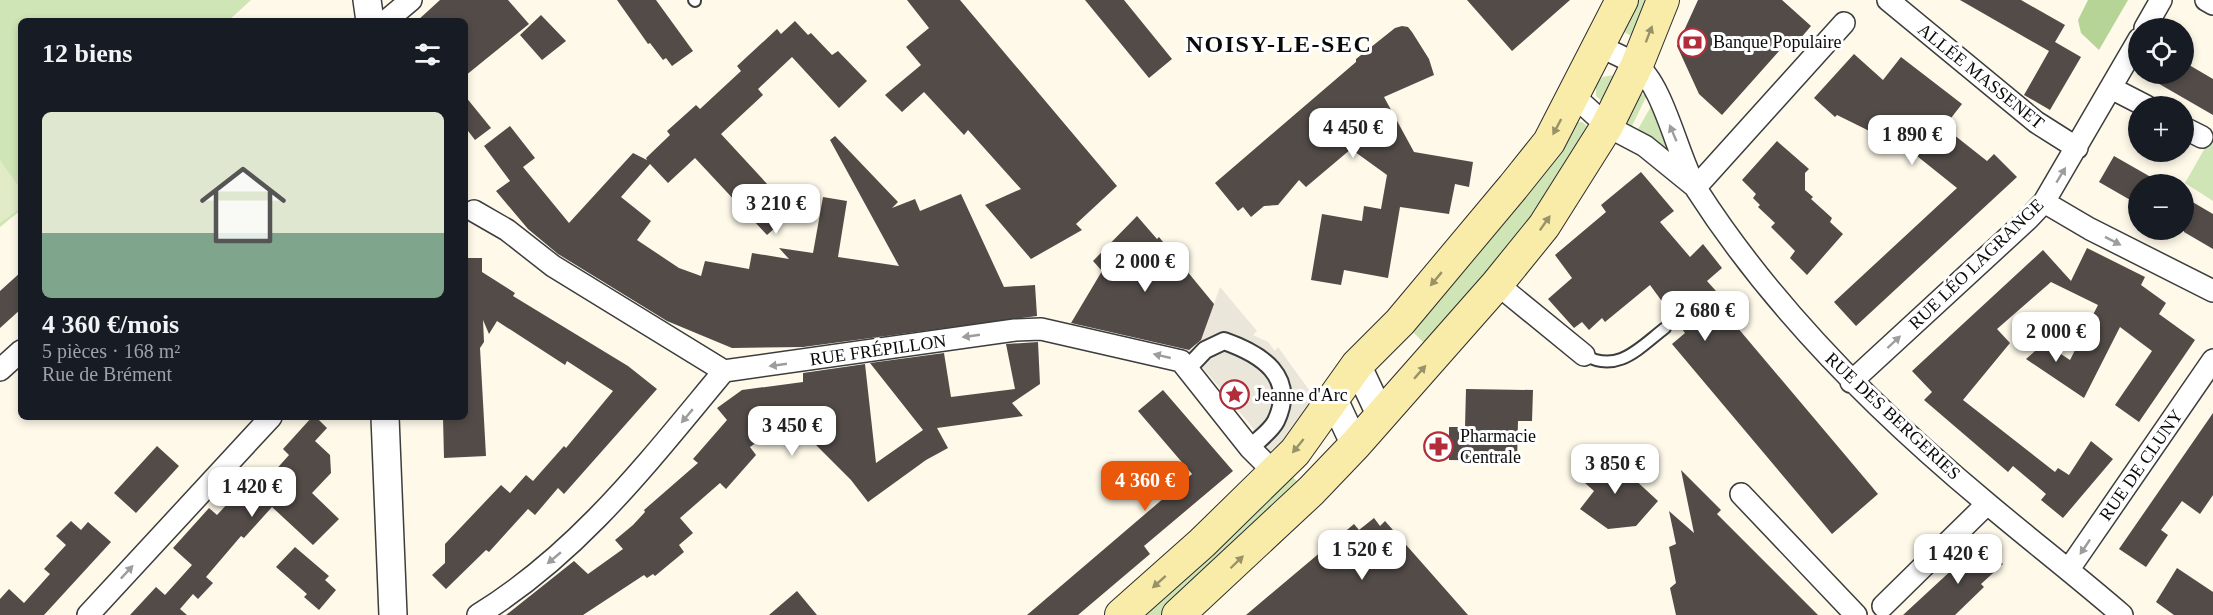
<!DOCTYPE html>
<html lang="fr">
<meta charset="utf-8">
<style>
body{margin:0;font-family:"Times New Roman",serif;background:#20242c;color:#f1f3f6;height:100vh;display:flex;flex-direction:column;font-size:22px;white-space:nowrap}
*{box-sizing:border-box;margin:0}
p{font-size:20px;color:#9ea1a6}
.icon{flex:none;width:33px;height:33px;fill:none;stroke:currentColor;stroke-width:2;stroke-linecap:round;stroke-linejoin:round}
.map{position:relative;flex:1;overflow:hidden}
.panel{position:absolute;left:18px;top:18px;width:450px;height:402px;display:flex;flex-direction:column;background:#171b24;border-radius:9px;box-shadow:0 3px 9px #0003}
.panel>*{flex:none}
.tools{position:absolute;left:2128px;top:18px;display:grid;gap:12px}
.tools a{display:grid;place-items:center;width:66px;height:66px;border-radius:50%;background:#171b24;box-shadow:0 3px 9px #0003;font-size:30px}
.price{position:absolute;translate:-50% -51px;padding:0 14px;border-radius:12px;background:#fff;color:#222;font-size:20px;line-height:39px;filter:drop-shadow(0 2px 3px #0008)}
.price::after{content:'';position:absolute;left:50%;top:36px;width:18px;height:14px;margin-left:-9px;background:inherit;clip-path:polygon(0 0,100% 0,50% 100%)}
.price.active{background:#ea580c;color:#fff}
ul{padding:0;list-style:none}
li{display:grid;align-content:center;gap:12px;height:318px;padding:0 24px}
li span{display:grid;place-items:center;height:186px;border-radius:9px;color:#555}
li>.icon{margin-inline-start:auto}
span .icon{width:108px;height:108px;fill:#fffc;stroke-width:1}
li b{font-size:26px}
h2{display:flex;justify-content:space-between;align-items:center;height:72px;padding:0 24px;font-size:26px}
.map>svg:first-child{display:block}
.green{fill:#d0e5b6}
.forest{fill:#b5d496}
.pitch{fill:#e1ecc7}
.plaza{fill:#ebe6da}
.building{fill:#524b48}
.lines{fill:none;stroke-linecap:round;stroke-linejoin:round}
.service-casing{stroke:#3d3d3d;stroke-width:14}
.pedestrian-casing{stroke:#3d3d3d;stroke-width:20}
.minor-casing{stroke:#3d3d3d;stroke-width:24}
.tertiary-casing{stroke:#3d3d3d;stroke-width:30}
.secondary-casing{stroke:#2c2c2c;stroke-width:34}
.service{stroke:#fff;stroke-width:10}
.pedestrian{stroke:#fff;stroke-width:16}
.minor{stroke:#fff;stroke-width:21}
.tertiary{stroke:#fff;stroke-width:27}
.secondary{stroke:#f9eca8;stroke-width:32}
.oneway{fill:#999269}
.oneway2{fill:#9d9d9d}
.labels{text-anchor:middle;stroke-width:6;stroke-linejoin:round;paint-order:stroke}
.poi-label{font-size:18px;fill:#0a0a0a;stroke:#fff;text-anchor:start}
.street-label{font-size:18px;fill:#0a0a0a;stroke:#fff}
.district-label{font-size:24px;font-weight:bold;letter-spacing:1.5px;fill:#0a0a0a;stroke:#fff}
</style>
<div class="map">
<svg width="2213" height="615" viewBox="0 0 2213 615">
<rect width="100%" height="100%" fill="#fef9e9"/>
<path class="green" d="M0,0h251l-23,21h-207v189l-21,17z
M1629,0h15l3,4 -10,35 -15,-8z
M1613,75l8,2 -14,29 -11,-10v-12l7,-7z
M1634,93l13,2 -15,31 -10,-7z
M1653,103l21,60 -19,-24 -17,-10z
M1573,122h9l6,5 -4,24 -156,196 -17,-17z
M2213,134v67l-28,-18z
M1290,474l12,13 -135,128h-24z"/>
<path class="forest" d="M2088,0h40l-29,50 -18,-17 -3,-13z"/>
<path class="pitch" d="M0,160l21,30v18l-21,15z"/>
<path class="plaza" d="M1220,287l37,44 -4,4 15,7 7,9 3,-4 34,47 -2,20 -37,38 -10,-2 -5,-16 -59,-71 -20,-9 1,-5 9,1 10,-5z"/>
<path class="building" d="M440,0h68l21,24 -64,52v-55h-48z
M617,0h39l37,51 -21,15 -6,-8 -3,2 -13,-17 -2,1z
M907,0h53l157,186 -41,38 6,6 -51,29 -46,-54 36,-16 -53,-59 -4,5 -40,-43 -22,20 -17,-17 36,-30 -15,-18 23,-19z
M1085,0h39l48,59 -23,19z
M1467,0h103l-58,51z
M1698,0h84l29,26 -17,20 -6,-5 -66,74 -23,-21 -22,-48z
M1960,0h61l44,25 -10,17 26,15 -31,53 -26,-15 25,-44z
M541,15l25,26 -24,19 -22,-25z
M795,21l13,14 3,-2 21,22 6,-4 29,30 -28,27 -47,-51 -34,32 5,6 -42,39 72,78 -26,23 -72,-77 -27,25 -18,-19 -29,33 30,24 -14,19 42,28 22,8 4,-15 44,8 3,-16 37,6 -10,-11 34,5 10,-56 24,4 -9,56 61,9 -69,-126 5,-4 63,66 -6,6 23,-9 5,12 41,-17 43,93 31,-2 2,31 -234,31 -71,1 -65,-27 -109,-67 -30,-25 -32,-38 14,-10 -26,-35 26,-20 25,32 -12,9 46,56 64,-70 14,7 -1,-2 24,-23 -3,-4 29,-26 4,4 41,-38 -4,-5 40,-37 4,5z
M1402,26l6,1 4,5 17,27 5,16 -50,22 30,55 59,10 -4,25 -14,-3 -6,30 -49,-7 -12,71 -44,-8 -3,15 -30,-5 11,-66 40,7 2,-15 17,3 6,-34 -36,-26 -45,38 -7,-7 -21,25 -14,1 -13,11 -8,-10 -5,4 -23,-28 141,-121v-3l39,-31z
M1854,54l29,26 18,-23 61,47 -18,23 43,34 7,-7 23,23 -161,149 -22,-24 123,-114 -45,-36 -75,-37 -2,2 -21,-19z
M2184,62l29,17v36l-71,-41h42z
M465,96l26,32 -16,12 -10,-13z
M1777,141l32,28 -4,4v17l8,7 -2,2 21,19 -2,4 13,12 -36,41 -17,-17 5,-7 -24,-24 4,-4 -17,-16 2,-2 -7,-7 3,-4 -14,-14z
M2114,156l49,28h-24v21l-40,-23z
M1641,172l33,39 -14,11 30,35 13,-13 19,24 -15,13 9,10 -6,4 168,199 -46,40 -160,-190 13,-11 -35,-48 -45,37 -3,-4 -13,12 -7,-8 -8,6 -26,-29 24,-21 -17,-23 51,-43 -5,-7z
M2184,197l29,17v35l-29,-17z
M1137,216l20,23 2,-2 55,67 -13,36 -12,10 -118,-27 31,-52 -9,-10z
M2087,248l58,29 -4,8 25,18 -7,11 36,26 -56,82 -24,-17 37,-54 -32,-24 -36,71 -58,-39 18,-16 26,17 28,-55 -47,-23 -54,47 13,14 -47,57 92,72 3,-4 11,7 22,-34 22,18 -50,59 -22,-18 5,-6 -33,-28 -5,6 -84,-72 8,-8 -20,-21 131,-121 28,31z
M465,258h17v14l33,21 -2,3 115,70 29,23 -93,105 -6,-6 -23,27 -7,-6 -39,43 -3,-2 -40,39 -14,-14 13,-12v-19l56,-59 9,8 16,-18 7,6 31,-35 2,2 47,-57 -46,-30 -2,4 -68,-44 -8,13 -6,-14 1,22 -4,6 6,108 -42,2 -1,-41h22z
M21,272v37l-21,19v-37z
M1038,342l2,42 -28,19 11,13 -86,12 11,20 -22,12 -58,42 -17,-22 -40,-40 -18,5 -7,-24 -36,26 6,8 -30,34 -6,-6 -40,35 13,15 -14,12 5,7 -29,24 -2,-2 -6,4 -3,-3 -61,40h-77l68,-54 14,13 35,-25 -8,-9 18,-15 12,-13 -1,-2 54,-47 -5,-4 34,-39 -10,-12 25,-18 61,-8v-9l62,-9 11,99 47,-33 -53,-67 74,-10 7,44 64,-8 -9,-45z
M1466,389l67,1 -1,31h-14l-1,40 -68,-1v-33h16z
M1163,390l70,81 -89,75 6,8 -72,61h-51l165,-141 -54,-63z
M2213,413v82l-13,19 -18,-13 -21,29 7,5 -22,32 -27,-18z
M312,417h4l11,11 -12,13 15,14 1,18 -19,20 27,26 -26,26 -41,-38 -28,31 -3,-2 -35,41 7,6 -15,16 -5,-5 -13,15 7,6h-57l26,-28 9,8 27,-30 -19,-17 36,-40 8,7 39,-42 9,9 24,-27 -6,-6z
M157,446l22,20 -43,47 -22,-20z
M1597,450l19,16 2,-2 40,37 -22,25 -28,3 -28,-20 14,-18 -9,-8 8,-9 -9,-8z
M1681,470l40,40 -4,4 101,101h-142l-6,-27 6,-5 -7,-36 7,-3 -7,-33 25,22z
M1374,518l6,8 5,-5 83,94h-222l108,-91 5,6z
M71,521l10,9 7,-8 23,20 -67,73h-44v-16l9,-10 15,14 26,-29 -6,-5 22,-24 -10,-9z
M1982,542l21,22 -22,20 3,3 -29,28h-52z
M295,547l34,29 -4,4 11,10 -17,20 -15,-13 3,-3 -31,-27z
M2177,568l36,24v23h-39l-18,-13z
M797,591l20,24h-48z"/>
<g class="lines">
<defs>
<path id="service" d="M694,0l1,1
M1584,355c34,19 55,-7 81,-27"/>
<path id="pedestrian" d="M1188,368l17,-18 19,-9c37,13 73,35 52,80 -5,10 -18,19 -26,27"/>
<path id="minor" d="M1888,0l148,122 41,26
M2206,0l7,4
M386,21l25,-21
M2145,28l16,-28
M1599,46c12,6 25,11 36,18 29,20 43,95 62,126 77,120 182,224 292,315 44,37 89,72 133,110
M2111,88l35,18
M1573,95l34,31 38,20 48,39
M2184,128l18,9
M1696,187l148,-164
M2044,202l46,27 123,62
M474,211l33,19 46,36 171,105 291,-41 26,-1 140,32 69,87 23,23
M1497,284l87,71
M0,370l21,-19
M1851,382l177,-163 16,-17 95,-163
M1741,494l115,121
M2069,569l144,-209
M1883,606l104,-102
M88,615l183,-198
M478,615c102,-63 170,-153 246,-244"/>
<path id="tertiary" d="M367,0l3,21
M1357,365l24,51
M1334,400l21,45
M385,417l8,198"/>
<path id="secondary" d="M1121,615l81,-72 93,-91 62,-87 43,-43 113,-135 36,-45 73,-142
M1178,615l133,-124 44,-46 142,-161 47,-58 63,-100 30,-61 26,-65"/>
</defs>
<use href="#service" class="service-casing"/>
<use href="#pedestrian" class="pedestrian-casing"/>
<use href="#minor" class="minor-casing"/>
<use href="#tertiary" class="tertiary-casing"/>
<use href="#secondary" class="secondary-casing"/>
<use href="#service" class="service"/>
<use href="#pedestrian" class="pedestrian"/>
<use href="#minor" class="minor"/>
<use href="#tertiary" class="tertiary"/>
<use href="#secondary" class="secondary"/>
</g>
<defs><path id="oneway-solid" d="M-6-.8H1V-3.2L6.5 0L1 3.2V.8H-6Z" transform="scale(1.5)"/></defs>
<g class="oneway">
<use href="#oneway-solid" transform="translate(1649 34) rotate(-69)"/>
<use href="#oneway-solid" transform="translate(1557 127) rotate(118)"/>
<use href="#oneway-solid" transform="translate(1545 223) rotate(-55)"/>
<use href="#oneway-solid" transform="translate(1436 279) rotate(130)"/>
<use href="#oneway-solid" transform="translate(1420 372) rotate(-49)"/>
<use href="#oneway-solid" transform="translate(1298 446) rotate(129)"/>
<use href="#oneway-solid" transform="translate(1237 562) rotate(-44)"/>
<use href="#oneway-solid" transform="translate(1159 582) rotate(138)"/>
</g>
<g class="oneway2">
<use href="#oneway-solid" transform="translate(1673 133) rotate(-113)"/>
<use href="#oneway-solid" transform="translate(2061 175) rotate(-59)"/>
<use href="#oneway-solid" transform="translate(2113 241) rotate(27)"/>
<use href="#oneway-solid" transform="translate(971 336) rotate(172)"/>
<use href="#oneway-solid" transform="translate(1894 342) rotate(-43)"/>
<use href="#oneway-solid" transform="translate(1162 356) rotate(-167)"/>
<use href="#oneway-solid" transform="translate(778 365) rotate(172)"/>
<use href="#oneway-solid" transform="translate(687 416) rotate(130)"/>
<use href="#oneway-solid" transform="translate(2085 547) rotate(124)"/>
<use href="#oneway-solid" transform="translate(554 558) rotate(140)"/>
<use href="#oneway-solid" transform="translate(127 572) rotate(-47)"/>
</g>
<defs>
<symbol id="bank-ring" viewBox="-11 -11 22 22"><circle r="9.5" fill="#fff" stroke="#b02d39" stroke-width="1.5"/><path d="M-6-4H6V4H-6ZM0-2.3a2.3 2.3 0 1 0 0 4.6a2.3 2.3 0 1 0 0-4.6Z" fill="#b02d39"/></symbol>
<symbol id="sight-ring" viewBox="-11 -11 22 22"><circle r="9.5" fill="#fff" stroke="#b02d39" stroke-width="1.5"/><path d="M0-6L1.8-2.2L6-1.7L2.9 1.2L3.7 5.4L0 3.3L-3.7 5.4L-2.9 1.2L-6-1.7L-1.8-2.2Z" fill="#b02d39"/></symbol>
<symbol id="pharmacy-ring" viewBox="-11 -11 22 22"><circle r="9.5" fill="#fff" stroke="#b02d39" stroke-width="1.5"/><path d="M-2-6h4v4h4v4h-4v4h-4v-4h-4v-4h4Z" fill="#b02d39"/></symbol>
</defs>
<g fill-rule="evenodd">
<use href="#bank-ring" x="1676" y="26" width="33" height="33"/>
<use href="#sight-ring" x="1218" y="378" width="33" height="33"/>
<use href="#pharmacy-ring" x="1422" y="430" width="33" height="33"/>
</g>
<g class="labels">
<g class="poi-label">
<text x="1713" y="48">Banque Populaire</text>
<text x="1255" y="401">Jeanne d'Arc</text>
<text x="1460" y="442">Pharmacie<tspan x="1460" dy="21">Centrale</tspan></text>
</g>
<g class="street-label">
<text transform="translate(1981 76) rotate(39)" y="6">ALLÉE MASSENET</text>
<text transform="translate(1976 264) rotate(-44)" y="6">RUE LÉO LAGRANGE</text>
<text transform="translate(878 350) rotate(-8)" y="6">RUE FRÉPILLON</text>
<text transform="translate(1893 416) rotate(43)" y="6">RUE DES BERGERIES</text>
<text transform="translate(2141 465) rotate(-55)" y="6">RUE DE CLUNY</text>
</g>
<g class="district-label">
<text x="1279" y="52">NOISY-LE-SEC</text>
</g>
</g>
</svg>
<div class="tools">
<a><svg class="icon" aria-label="locate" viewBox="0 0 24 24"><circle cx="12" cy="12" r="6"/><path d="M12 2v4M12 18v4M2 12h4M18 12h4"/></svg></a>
<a>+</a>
<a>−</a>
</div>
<b class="price" style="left:1353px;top:159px">4 450 €</b>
<b class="price" style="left:1912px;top:166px">1 890 €</b>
<b class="price" style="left:776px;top:235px">3 210 €</b>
<b class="price" style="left:1145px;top:293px">2 000 €</b>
<b class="price" style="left:1705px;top:342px">2 680 €</b>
<b class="price" style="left:2056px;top:363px">2 000 €</b>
<b class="price" style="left:792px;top:457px">3 450 €</b>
<b class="price" style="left:1615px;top:495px">3 850 €</b>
<b class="price active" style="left:1145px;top:512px">4 360 €</b>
<b class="price" style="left:252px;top:518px">1 420 €</b>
<b class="price" style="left:1362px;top:581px">1 520 €</b>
<b class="price" style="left:1958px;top:585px">1 420 €</b>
<section class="panel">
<h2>12 biens<svg class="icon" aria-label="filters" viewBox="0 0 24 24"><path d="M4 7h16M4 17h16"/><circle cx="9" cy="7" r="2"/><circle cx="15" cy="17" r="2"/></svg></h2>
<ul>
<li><span style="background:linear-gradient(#dfe7d0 65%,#7fa58c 0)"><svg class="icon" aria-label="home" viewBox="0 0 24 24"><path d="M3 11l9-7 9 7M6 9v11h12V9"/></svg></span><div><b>4 360 €/mois</b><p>5 pièces · 168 m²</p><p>Rue de Brément</p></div></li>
</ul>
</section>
</div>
